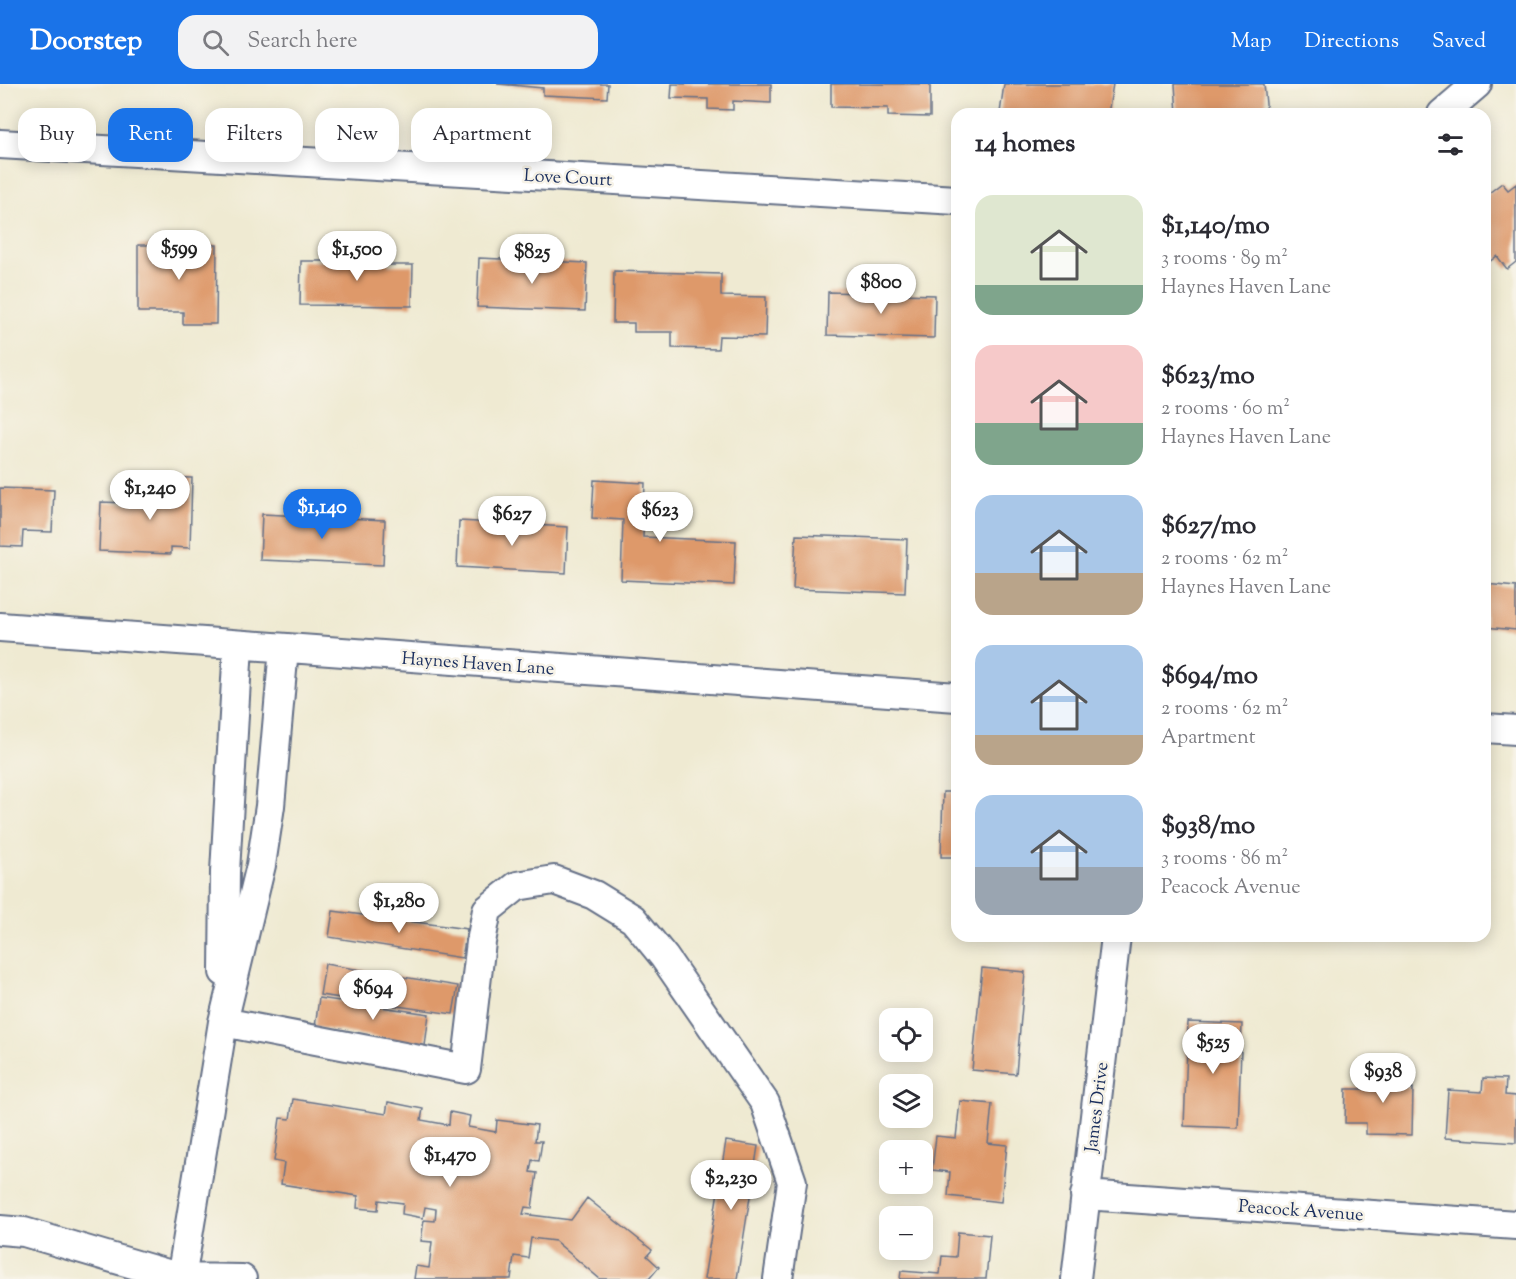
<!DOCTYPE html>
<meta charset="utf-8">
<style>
body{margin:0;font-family:"Sorts Mill Goudy",serif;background:#f2f2f3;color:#2b2b33;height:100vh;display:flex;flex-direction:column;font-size:22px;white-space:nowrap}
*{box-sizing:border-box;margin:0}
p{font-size:20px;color:#7c7c81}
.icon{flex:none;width:33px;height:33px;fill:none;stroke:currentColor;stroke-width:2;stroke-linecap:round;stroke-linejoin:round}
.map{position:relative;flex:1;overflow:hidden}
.sheet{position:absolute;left:951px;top:24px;width:540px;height:834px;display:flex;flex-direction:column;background:#fff;border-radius:18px;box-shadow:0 3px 15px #0003}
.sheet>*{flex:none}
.guide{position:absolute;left:18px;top:24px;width:570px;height:54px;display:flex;gap:12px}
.tools{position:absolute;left:879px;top:924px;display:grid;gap:12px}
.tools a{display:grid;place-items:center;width:54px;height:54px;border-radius:12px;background:#fff;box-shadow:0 3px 15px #0003;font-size:30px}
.price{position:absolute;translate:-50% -51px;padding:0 14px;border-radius:21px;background:#fff;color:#222;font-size:20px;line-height:39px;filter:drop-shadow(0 2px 3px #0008)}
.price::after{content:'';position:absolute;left:50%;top:36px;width:18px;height:14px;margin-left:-9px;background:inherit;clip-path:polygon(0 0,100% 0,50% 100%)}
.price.on{background:#1a73e8;color:#fff}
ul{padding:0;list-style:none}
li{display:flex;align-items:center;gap:18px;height:150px;padding:0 24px}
li span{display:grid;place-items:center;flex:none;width:168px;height:120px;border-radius:18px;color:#555}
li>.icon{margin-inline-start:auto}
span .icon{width:72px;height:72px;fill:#fffc;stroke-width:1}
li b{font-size:26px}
h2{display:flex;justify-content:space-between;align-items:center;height:72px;padding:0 24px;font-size:26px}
.tag{padding:0 21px;border-radius:18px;background:#fff;box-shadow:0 3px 15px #0003;font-size:21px;line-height:54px}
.tag.on{background:#1a73e8;color:#fff}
header{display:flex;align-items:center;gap:36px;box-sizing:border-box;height:84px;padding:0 30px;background:#1a73e8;color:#fff}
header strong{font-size:28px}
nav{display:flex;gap:33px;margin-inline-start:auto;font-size:21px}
.search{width:420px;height:54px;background:#f2f2f3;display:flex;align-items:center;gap:15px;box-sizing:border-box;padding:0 21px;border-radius:18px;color:#7c7c81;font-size:22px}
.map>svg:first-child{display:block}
.building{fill:#de996a}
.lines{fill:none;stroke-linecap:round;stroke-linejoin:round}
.street-casing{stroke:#657087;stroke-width:32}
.street{stroke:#fff;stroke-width:28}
.labels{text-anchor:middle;stroke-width:5;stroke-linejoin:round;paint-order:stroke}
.street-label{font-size:18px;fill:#1b2f5e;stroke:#f7f3e8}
</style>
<header>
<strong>Doorstep</strong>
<div class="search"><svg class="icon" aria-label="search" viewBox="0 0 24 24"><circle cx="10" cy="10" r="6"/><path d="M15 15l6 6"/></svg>Search here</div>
<nav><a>Map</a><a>Directions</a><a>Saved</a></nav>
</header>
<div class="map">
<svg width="1516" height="1195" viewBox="0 0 1516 1195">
<rect width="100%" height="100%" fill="#f7f3e8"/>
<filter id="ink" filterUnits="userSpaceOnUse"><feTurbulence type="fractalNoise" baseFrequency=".0167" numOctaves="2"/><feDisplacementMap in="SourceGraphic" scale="12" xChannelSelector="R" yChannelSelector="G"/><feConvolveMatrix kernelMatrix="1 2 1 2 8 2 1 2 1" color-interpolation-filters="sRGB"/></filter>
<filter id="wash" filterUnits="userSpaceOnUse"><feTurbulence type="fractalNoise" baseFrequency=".008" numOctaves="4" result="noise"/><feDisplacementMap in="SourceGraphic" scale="24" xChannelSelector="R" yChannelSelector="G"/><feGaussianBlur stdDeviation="1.35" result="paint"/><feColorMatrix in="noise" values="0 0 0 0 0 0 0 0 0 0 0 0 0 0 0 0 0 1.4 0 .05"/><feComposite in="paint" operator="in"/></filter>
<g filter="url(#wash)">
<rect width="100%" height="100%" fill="#efead2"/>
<g id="blocks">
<path class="building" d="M497,0h111l-1,14 -64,-3v-7z
M672,0h99v19l-38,-2v9l-25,-1v-10l-37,-1z
M831,0h99v33l-42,-1v-8l-57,-1z
M1004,0h109l-5,30 -108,-1z
M1175,0h89l3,30h-90z
M1502,99l6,7 8,-6v78l-9,7 -10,-13 -12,9v-69z
M138,161h79l-1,79h-33v-12h-45z
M352,169h36v12h25l-1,41 -112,-1 1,-44h51z
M479,174l108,5 -2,48 -108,-4z
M614,187l107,3v22l45,1 -1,40 -46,-1 -1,13 -46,-1v-16h-38v-9h-21z
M828,208l107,3 -1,43 -107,-3z
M154,393l38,1 -2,70 -19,-1v7l-72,-3 2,-49 52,2z
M594,396l51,3 -2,54 93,4 -2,44 -113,-5 2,-60 -31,-2z
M0,404l54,2 -2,42 -29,-1 -1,16 -22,-1z
M262,430l123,6 -2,45 -123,-5z
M459,437l109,6 -2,46 -109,-6z
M796,451l111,4 -2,54 -112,-4z
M1485,500l31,3v43l-31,-3z
M943,708h14v65h-16z
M333,827l134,18 -5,29 -133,-21z
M325,880l133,22 -5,28 -133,-19z
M982,884l43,4 -9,102 -44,-4z
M319,914l110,16 -4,32 -110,-19z
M1188,938l54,2 -4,104 -54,-2z
M1381,979h25v25h7l-1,47 -46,-1v-11h-21l1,-34h34z
M1483,994l23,1 -1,16 11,1v47l-71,-5 3,-48 34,2z
M293,1015l93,15 2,-12 35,7 -2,11 28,5 1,-13 20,4 -2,11 28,5 1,-12 40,5 -2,16h7l-3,20 -7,-1 -2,12 7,1 -5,35 -7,-1 -2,7 48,6 16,-22 65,52 -5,6 12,11 -10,12h-49l-45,-38 -24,-3 -3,20 -14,-2 -3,23h-97l2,-13 13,2 3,-26 -11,-1 3,-21 11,1 1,-12 -11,-2 -2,11 -21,-4 1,-11 -24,-3 -1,10 -21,-2 1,-12 -77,-12 3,-21 -10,-2 6,-43 10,1z
M960,1017l32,3 -4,39 19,2 -6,57 -53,-6 2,-24 -18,-2 4,-34 20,2z
M726,1057l32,5 -21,133h-33z
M958,1148l32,3 -4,44h-86l1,-8 39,3 2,-18 14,1z"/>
</g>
</g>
<g filter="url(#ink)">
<use href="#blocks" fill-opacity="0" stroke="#657087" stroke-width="1.5"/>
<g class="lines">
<defs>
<path id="street" d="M1442,30l35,-30
M0,60l957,56
M0,543l957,70
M1485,644l31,2
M224,888l1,-100 13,-227
M223,938l243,47 15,-127 6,-32 30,-24 37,-6 40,15 39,24 31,38 101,146 27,79 -14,97
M1085,1111l431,30
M0,1146l24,2 157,46 61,1
M181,1195l42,-257 38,-157 9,-59 14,-158
M1076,1195l40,-343"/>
</defs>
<use href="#street" class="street-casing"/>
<use href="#street" class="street"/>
</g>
</g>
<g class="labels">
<g class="street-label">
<text transform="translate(568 93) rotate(3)" y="6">Love Court</text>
<text transform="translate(478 579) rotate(4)" y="6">Haynes Haven Lane</text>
<text transform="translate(1096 1023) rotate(-83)" y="6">James Drive</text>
<text transform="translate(1301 1126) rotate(4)" y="6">Peacock Avenue</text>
</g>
</g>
</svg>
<div class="tools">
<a><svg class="icon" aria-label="locate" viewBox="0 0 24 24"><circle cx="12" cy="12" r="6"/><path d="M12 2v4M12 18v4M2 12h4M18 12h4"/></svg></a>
<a><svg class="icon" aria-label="layers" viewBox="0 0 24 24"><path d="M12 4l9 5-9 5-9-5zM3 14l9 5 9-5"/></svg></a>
<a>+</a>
<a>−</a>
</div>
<b class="price" style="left:179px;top:197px">$599</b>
<b class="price" style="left:357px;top:198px">$1,500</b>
<b class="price" style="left:532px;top:201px">$825</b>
<b class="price" style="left:881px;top:231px">$800</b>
<b class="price" style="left:150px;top:437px">$1,240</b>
<b class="price on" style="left:322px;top:456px">$1,140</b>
<b class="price" style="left:660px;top:459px">$623</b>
<b class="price" style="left:512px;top:463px">$627</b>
<b class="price" style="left:399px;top:850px">$1,280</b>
<b class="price" style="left:373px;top:937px">$694</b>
<b class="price" style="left:1213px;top:991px">$525</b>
<b class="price" style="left:1383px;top:1020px">$938</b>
<b class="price" style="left:450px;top:1104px">$1,470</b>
<b class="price" style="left:731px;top:1127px">$2,230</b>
<div class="guide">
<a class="tag">Buy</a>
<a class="tag on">Rent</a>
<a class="tag">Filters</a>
<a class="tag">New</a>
<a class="tag">Apartment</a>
</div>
<section class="sheet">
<h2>14 homes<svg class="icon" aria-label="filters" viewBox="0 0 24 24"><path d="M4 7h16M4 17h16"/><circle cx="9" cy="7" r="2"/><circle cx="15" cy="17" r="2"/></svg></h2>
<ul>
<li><span style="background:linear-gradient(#dfe7d0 75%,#7fa58c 0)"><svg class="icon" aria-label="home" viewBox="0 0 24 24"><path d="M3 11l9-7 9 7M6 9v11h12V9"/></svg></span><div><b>$1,140/mo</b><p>3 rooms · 89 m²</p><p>Haynes Haven Lane</p></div></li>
<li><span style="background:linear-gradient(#f6c9c9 65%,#7fa58c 0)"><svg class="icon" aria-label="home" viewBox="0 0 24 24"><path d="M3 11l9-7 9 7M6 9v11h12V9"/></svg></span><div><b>$623/mo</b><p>2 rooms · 60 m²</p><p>Haynes Haven Lane</p></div></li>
<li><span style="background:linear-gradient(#a9c7e8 65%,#b9a48a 0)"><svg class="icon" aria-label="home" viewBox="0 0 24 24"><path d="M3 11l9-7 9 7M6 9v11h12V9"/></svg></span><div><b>$627/mo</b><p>2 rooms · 62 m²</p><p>Haynes Haven Lane</p></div></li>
<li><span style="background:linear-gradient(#a9c7e8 75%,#b9a48a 0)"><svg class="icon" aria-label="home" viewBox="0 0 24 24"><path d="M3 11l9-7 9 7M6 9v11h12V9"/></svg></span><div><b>$694/mo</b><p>2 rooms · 62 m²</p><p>Apartment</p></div></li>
<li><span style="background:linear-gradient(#a9c7e8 60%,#9aa5b1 0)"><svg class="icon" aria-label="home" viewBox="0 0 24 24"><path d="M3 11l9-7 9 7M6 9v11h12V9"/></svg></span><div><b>$938/mo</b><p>3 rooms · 86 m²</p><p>Peacock Avenue</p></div></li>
</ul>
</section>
</div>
